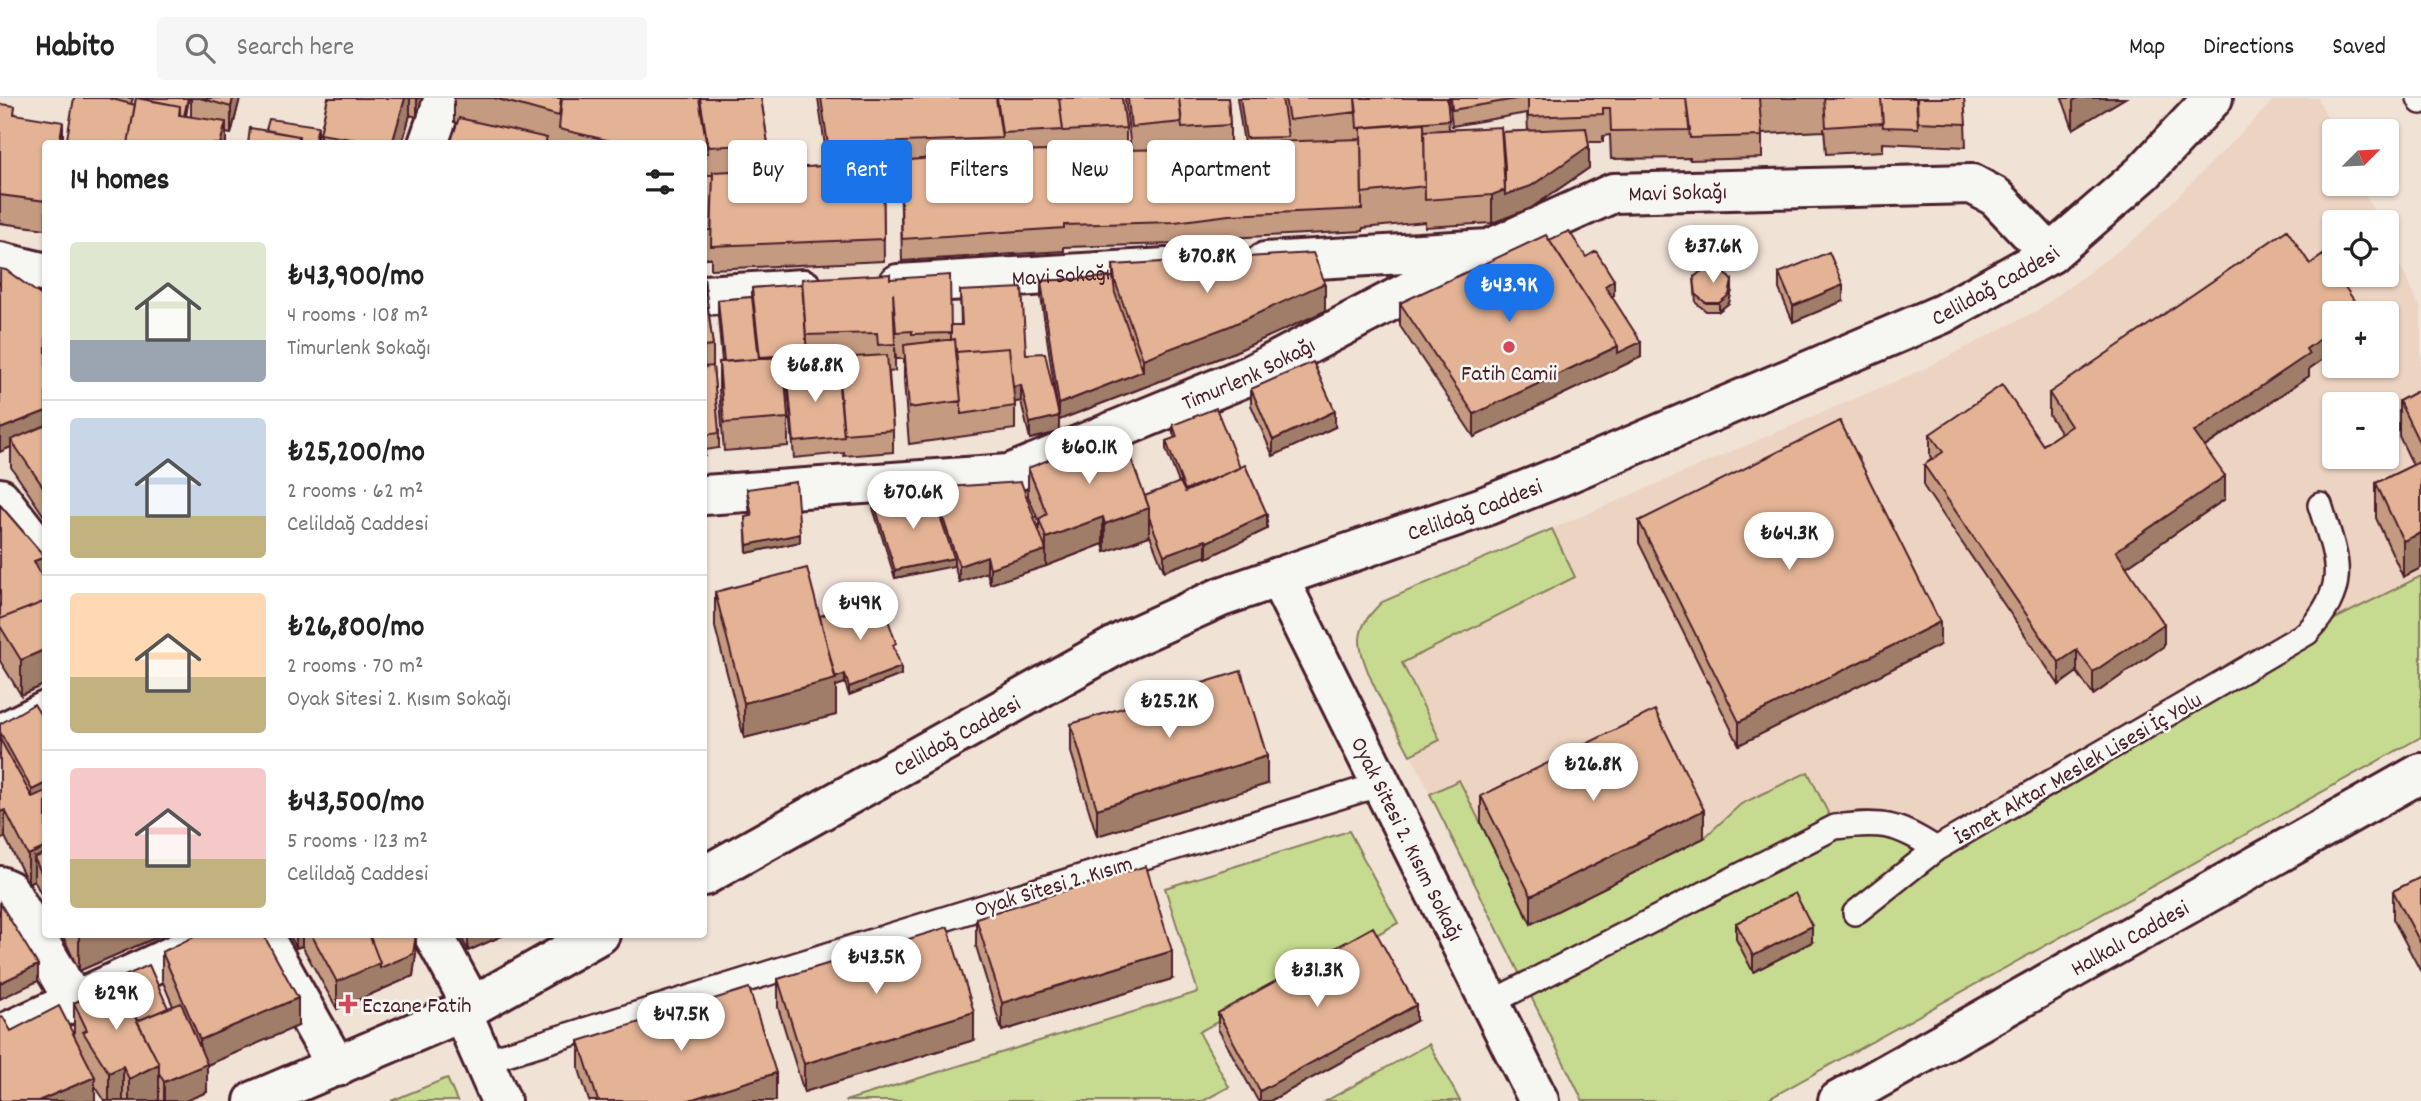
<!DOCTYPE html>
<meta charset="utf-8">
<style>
body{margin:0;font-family:Dekko,sans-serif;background:#f6f6f6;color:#222;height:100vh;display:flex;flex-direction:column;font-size:26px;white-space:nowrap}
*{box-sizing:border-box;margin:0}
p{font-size:23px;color:#767676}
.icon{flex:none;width:38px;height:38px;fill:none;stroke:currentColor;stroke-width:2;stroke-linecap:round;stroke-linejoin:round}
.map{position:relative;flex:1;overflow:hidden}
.sheet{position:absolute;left:42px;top:42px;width:665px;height:798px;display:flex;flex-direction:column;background:#fff;border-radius:7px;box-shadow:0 2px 5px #0004}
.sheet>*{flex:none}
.hud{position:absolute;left:728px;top:42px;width:665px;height:63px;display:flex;gap:14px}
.needle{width:46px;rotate:66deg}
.tools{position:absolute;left:2322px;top:21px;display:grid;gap:14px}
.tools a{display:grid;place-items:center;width:77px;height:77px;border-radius:7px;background:#fff;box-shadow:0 2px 5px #0004;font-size:35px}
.price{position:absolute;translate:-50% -60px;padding:0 16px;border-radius:24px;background:#fff;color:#222;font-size:23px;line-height:46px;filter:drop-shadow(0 2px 4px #0008)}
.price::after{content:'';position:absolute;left:50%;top:42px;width:21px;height:16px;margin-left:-10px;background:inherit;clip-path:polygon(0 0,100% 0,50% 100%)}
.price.selected{background:#1a73e8;color:#fff}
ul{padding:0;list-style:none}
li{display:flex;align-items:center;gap:21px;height:175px;padding:0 28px}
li+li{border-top:2px solid #e0e0e0}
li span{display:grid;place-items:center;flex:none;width:196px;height:140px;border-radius:7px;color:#555}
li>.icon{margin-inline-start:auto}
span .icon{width:84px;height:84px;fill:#fffc;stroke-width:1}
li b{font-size:30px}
h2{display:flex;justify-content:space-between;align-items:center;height:84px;padding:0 28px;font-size:30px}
.pill{padding:0 24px;border-radius:7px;background:#fff;box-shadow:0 2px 5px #0004;font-size:24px;line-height:63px}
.pill.selected{background:#1a73e8;color:#fff}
header{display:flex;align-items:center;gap:42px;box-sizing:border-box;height:98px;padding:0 35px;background:#fff;border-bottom:2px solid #e0e0e0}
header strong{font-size:33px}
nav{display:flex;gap:38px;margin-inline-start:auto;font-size:24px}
.search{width:490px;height:63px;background:#f6f6f6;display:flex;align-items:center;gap:18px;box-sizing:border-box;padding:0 24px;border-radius:7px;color:#767676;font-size:26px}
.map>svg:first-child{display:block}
.built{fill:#edd4c2;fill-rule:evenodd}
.green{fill:#c6db90;stroke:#887d5e;stroke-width:2}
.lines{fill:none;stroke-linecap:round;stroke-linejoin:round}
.service-casing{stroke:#4a1f2b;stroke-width:28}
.minor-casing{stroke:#4a1f2b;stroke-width:44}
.tertiary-casing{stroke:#4a1f2b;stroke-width:44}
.secondary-casing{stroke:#4a1f2b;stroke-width:44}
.service{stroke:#f6f6f2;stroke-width:23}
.minor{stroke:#f6f6f2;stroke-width:38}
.tertiary{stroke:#f6f6f2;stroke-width:38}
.secondary{stroke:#f6f6f2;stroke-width:38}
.wall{fill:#c49a80;stroke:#4a1f2b;stroke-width:2;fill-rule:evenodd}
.shaded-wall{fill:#a07d68;stroke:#4a1f2b;stroke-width:2}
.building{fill:#e4b395;stroke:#4a1f2b;stroke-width:2}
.poi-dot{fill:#d1495b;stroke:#f6f6f2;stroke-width:2.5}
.labels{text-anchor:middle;stroke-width:5;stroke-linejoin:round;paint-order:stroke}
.street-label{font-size:23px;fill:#4a1f2b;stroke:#f6f6f2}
.poi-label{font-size:23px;fill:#4a1f2b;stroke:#f6f6f2}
</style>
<header>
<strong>Habito</strong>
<div class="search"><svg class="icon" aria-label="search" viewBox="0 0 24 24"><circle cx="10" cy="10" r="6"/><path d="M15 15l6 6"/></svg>Search here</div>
<nav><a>Map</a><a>Directions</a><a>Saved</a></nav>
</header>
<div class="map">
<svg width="2421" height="1003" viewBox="0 0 2421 1003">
<rect width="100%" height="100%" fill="#f1e2d6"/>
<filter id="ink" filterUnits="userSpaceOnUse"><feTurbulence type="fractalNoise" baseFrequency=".0143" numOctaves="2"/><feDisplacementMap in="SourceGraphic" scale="14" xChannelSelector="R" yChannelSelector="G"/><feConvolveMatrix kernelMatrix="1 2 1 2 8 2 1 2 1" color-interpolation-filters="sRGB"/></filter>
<g filter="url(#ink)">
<path class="built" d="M2276,0h42l16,33v53h26l19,38h-45v53h53v-36l34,70v428l-656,364h-182l-219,-441 -4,-22 5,-19 17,-17 544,-234 110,-57 102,-75zM2334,215h53v53h-53zM2334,306h53v53h-53z"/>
<path class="green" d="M1552,431l23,48 -173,86 38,77 -30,15c-14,-28 -51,-88 -50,-116 1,-16 11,-26 22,-37z
M2421,478v161l-656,364h-182l-153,-307 29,-14 72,144 173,-86 37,-34 67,-32 27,55 36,-5 65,27 371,-216z
M1349,733l49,92 -199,109 30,55 -26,14h-358l353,-109 -33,-104z
M1429,946l31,57h-134z
M447,980l10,23h-66z"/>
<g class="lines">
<defs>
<path id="service" d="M2419,0l2,4
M1855,815l81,-64
M1490,905l345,-176c46,-6 62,-4 101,22l371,-216c43,-48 31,-71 13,-128
M484,963l897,-277"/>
<g id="minor">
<path d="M428,46l16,-46"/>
<path d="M0,164l46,11"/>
<path id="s1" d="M1265,164l224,-13 124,-56 359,-9 24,13 54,57"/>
<path id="s2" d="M898,186l268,-16"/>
<path d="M704,197l99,-6"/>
<path id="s3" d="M704,397l305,-21 241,-99 228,-120"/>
<path d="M0,400l46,59"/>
<path id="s4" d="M1278,479l261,524"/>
<path d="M0,636l46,-23"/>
<path d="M0,788l9,4 65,111"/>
<path d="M262,836l75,133"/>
<path d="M433,836l39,72"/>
<path d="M0,937l220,-101"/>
<path d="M254,1003l208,-89 39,89"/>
</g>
<g id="tertiary">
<path id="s5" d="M704,778l422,-236 95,-43 262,-90 78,-31 381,-162 108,-60 93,-81 70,-75"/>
<path d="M462,914l138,-78"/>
</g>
<g id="secondary">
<path id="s6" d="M1838,1003l583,-328"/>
</g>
</defs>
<use href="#service" class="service-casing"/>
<use href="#minor" class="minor-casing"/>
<use href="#tertiary" class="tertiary-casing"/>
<use href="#secondary" class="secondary-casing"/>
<use href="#service" class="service"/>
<use href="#minor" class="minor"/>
<use href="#tertiary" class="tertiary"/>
<use href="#secondary" class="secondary"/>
</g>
<path class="wall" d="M74,0h59l-2,6 4,1 1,-7h53l-3,18 5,1v-19h49l-9,36 -5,-1v11z
M328,0h94l-5,19 -7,-2 -8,29h-82v-10z
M454,0h307l7,46v25l60,-3 -10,-68h304l4,30v22h5l-6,-52h103l2,27v18h14l-7,-45h210l2,31 53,3 26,-1 -1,-18 -75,13 -3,-28h515l2,49 -83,-4v8l-57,3 -2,-26v3l-62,3v24l-72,2v-2l-79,1 -1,-24 -7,1v6h-15l1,26 -58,40 -39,15 -67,4v-5l-62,6v3l-134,7 -54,6 -111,3v4l-162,10 -2,-96h-17l1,96 -173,8v-11h-7v-114h-254l7,-21 -3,-1z
M2062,0h63l-52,31z
M0,6l63,40h-17v85l-46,-6z
M1549,142l37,17 28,38 -2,2 29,60 -167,80 -74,-111v-23z
M2310,166l51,49 -52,56v7l-104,71 20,52 -99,68 38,79 -71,49 -16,-23 -18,13 -135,-198v-22l8,-6 -2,-3v-22l113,11 18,-12 -12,-18v-22z
M1113,167l212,46 -95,43 -171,66v-3v15l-29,7 -9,-38 -6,1v27l-106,15 -5,-63v-22h-8l-1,-12v24l-6,1 4,58v22l-49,4v-3l-50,5 -7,-80h-2l3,40v28l-64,5 -5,-61v-28h3l-4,-46v-16l34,-3v-9l138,-9 61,49 10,-3 -1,-34 66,63 32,59 -17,-116v-16l72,-4zM837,264v5l-30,2v-6z
M0,171l46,30v220l-35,-52v-20l-11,4z
M1779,175l64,28 -50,21 -14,-33z
M1694,179l38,13 -3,13 -10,8h-13l-10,-8z
M704,181l9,67v20l6,67v15l-14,2v6h-1z
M1251,291l84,38 -62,29 -22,-51z
M2421,291v179l-18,9 -27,-59v-35l37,-18 -14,-29v-35z
M1173,327l67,43 27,61 -60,29 -1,-2 -42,15 -15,-38v3l-44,16 -2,-8 -57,22 -56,18 -3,-12 -28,10 -5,-17 -59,13 -22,-70v-8l60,-5v-7l106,43v-9l-11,-26v-28l117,28 34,-13 -13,-34v-8l9,-3 -2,-5z
M747,391l53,53 -53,11 -2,-36 5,-1z
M0,407l45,52 -24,138 -21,-34z
M1639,423l301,124 -201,100 -100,-202z
M715,494l105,24 76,35 -1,1 6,23 -52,20 -4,-12 -9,3v29l-92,23 -29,-111z
M46,612v194l-12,-24 -6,3 -23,-46 -5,3v-116l40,-11z
M1071,626l196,60 -170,52 -26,-84z
M1481,698l223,42 -173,86 -50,-100z
M2421,779v95l-28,-53v-28z
M976,820l196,61 -170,52 -26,-85z
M1736,825l76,19 -59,30 -17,-33z
M62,836h102l-85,37z
M289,836h127v19l-3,23 -76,33 -35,-63 -6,2z
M460,836h46l-38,17z
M162,854l136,74 -91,39v27l-22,9h-26v-1l-3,1h-51l-10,-15v15l-84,-70 63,4v-32l35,-16v-4l59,25 5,-2 -11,-26z
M778,881l196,61 -170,52 -26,-85z
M1218,915l198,8 -146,80h-12l-40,-72z
M579,943l197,60h-187l-10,-32z"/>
<path class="shaded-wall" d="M188,0h1l-6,30v-8z
M233,0h7l-9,36v-27z
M405,0h5v17l-8,29h-10z
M417,0h5l-5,19z
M2078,0h47l-52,31v-28z
M63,24v22h-4z
M226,24v22h-6z
M318,28v8l-2,10h-2z
M1589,48v22l-58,40 -39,15v-28z
M1614,182v15l-9,7v-16z
M1732,183v9l-3,13 -10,8v-8z
M1325,185v28l-95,43 -171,66v-16l84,-33v-12z
M1843,187v16l-50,21v-16z
M2334,231v23l-25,17v7l-115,78v-22l112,-83z
M1641,244v15l-167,80v-23l144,-68z
M1021,287v16l-9,2v-16z
M46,313v22l-35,7v7l-11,5v-23z
M1335,313v16l-62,29v-16z
M1059,318v16l-29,7v-16z
M2225,378v23l-109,75v-23z
M1149,410v28l-44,16v-28z
M1267,416v15l-60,29v-16z
M1103,419v27l-57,22v-28z
M2421,435v35l-18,9v-36z
M800,436v8l-53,11v-8z
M1206,442v16l-42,15v-16z
M1046,452v16l-56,18v-16z
M987,458v16l-28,10v-16z
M45,459v27l-11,-23z
M954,460v8l-59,12v-8z
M1940,524v23l-201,100v-23z
M2164,526v22l-71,49v-23z
M46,551v35l-25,11v-35z
M2077,552v22l-18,13v-23z
M901,569v8l-52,20v-8z
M845,576v9l-9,3v29l-92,23v-35l85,-23z
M1267,658v28l-170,52v-27z
M46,685v36l-14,6v-35z
M5,712v27l-5,3v-28z
M1704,712v28l-173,86v-28z
M46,749v28l-12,-17v22l-6,3v-28z
M1812,828v16l-59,30v-16z
M82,836h82l-85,37v-35z
M296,836h6v12l-6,2z
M416,836v19l-3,23 -76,33v-27z
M468,836h38l-38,17z
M1172,853v28l-170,52v-28z
M38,867v16l-38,18v-16z
M298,900v28l-91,39v27l-22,9h-21v-19l36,-15v-27z
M1416,907v16l-146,80h-10v-10z
M974,914v28l-170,52v-28z
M159,966v36l-3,1h-27v-22z
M123,968v35h-14v-28z
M776,975v28h-90z
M95,979v24h-57z"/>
<path class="building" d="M74,0h34l27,7 -7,39h-62z
M136,0l44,8 -1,9 47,7 -6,22h-92z
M139,0h49l-4,18 -4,-1v-9z
M200,0h33l-2,9z
M328,0h77l-13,46h-10l-62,-10z
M494,0h67l-2,18z
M562,0h137l9,55h-4v-9h-80l-65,-15z
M700,0h61l7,46 -60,3z
M821,0h175l6,40 -174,7z
M997,0h62l4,32 -61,3z
M1059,0h63l4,30 -63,3z
M1128,0h51l3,24 -51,5z
M1179,0h49l2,27 -48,3z
M1240,0h42l6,39 -42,1z
M1285,0h70l2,14 -68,8z
M1355,0h92l2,22 -92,8z
M1451,0h71l-70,12z
M1528,0h158l4,32 -79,1 -1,-23h-7v6l-75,3z
M1686,0h73l3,38 -72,2z
M1824,0h57l2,25 -57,4z
M1881,0h35l2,30 -35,-1z
M1917,0h47l2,26 -48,-2z
M0,6l15,2 -1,8 49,8 -4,22h-13v57l-46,-6z
M459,20l88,20 -2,6h-95z
M269,21l49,7 -4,18h-15v-8l-33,-6z
M1424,25l1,63 -63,7 -1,-65z
M1501,29l4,63 -13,5 -67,5 -1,-69z
M250,30l49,8 -1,8h-50z
M1586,30l3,18 -58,40 -26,9v-29l-3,-34z
M1361,41l1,70 -133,6 -54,7 -111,3v3l-162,11 -2,-78 96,-9 187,-3 1,-4z
M704,59h1l-1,18h9l-2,55h-7z
M883,65l1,76 -173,7 2,-74z
M2287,132l23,34 13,-9 11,16v4h3l24,36 -3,2h-24v16l-28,20 3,5 -115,78 31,44 -109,75 48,73 -71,48 -16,-22 -18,12 -135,-197 19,-13 -13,-18 72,-49 41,60 28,-19 -22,-33z
M1569,133l17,26 10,-6 18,29 -9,6 36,56 -23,11v-7l-69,-106z
M1546,137l72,111 -144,68 -74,-111z
M1829,154l14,33 -50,21 -14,-33z
M1313,155l12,30 -95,43 -87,33 -28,-78 -2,-16z
M1708,168l12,1 12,14 -3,14 -10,8h-13l-10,-8 -2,-18z
M0,171l6,1 40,29v112l-46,18z
M890,176v5l60,-4 1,58 -39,1v-3l-16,1 -3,-39 2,51 -17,1 -1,-12 -71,2 -4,-56z
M1113,179l2,16 28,78 -84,33 -18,-123z
M704,181l9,67 -9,1z
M802,186l5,70 -47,3 -8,-69z
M1022,190l4,66 19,-1 14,63 -29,7 -9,-38 -8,2 -4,-39 -53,4 -1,-13 -4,1v-13l1,-2h10l-2,-34z
M752,199l7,62 -35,3 -6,-62z
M955,241l6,62 -52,7 -5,-63z
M1009,250l6,58 -54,8v-13l-5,-49z
M887,257l6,75 -49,4 -7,-76z
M780,259l1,6h3l4,55 -64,5 -5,-61z
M1313,264l22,49 -62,29 -22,-51z
M713,268l6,67 -15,2 1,5h-1v-73z
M837,269l7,70 -50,5 -7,-72z
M2421,291v57l-22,-45z
M1216,310l24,60 -55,22 -19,-49 11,-4 -4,-12z
M1840,323l100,201 -201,100 -100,-201z
M46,327v66l-35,-51z
M1121,333l28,77 -44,16 -2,-7 -57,21 -7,-19 8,-5 -19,-46z
M2421,363v72l-18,8 -27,-58z
M1245,367l22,49 -60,28 -1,-2 -42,15 -15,-38v-9l-4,-12 35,-14 5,10z
M796,384l4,52 -53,11 -2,-28 7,-1 -5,-27z
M1021,384l25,68 -56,18 -3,-12 -28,10 -26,-78z
M933,397l21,63 -59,12 -22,-70z
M0,407l45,52 -11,4 12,24v16l-46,18z
M807,470l29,111 -92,24 -29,-111z
M880,499l16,46 -3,2 8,22 -52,20 -4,-13 -10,4 -15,-62z
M46,503v48l-25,11 -21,-34v-7z
M1241,573l26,85 -170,53 -26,-85z
M34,606l12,20v59l-14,7 -32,-58v-8z
M46,612v14l-6,-11z
M1655,612l49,100 -173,86 -50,-100z
M0,641l32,58 14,-6v56l-18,8 -23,-45 -5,2z
M46,755v29l-12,-24z
M1146,768l26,85 -170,52 -26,-85z
M2421,779v67l-28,-53z
M1795,795l17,33 -59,30 -17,-33z
M0,805l38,62 -38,18z
M948,829l26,85 -170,52 -26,-85z
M1373,829l43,78 -156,86 -42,-78z
M200,836h63l35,64 -98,42 -38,-88z
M311,836h58l11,29 -43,19z
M369,836h47l-3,20 -33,14v-5z
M149,867l19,43 -31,13 -19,-39 -8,4 -1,-3z
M118,884l41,82 -30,15 -6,-13 -14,7 -26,-41 4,-2 -13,-27z
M749,890l27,85 -90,28h-88l-19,-60z
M181,905l26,61 -43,18 -5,-9v-9l-22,-43z
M59,908l36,71 -57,24h-38v-83l3,-1 8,14z"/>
</g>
<g class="poi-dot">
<circle cx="1509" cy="249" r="7"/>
<path d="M344.5 895.5h7v7h7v7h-7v7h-7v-7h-7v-7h7z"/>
</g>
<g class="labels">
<g class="street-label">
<text dy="8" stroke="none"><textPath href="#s1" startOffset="425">Mavi Sokağı</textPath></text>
<text dy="8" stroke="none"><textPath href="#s2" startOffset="163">Mavi Sokağı</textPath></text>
<text dy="8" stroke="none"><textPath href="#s5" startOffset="1423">Celildağ Caddesi</textPath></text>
<text dy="8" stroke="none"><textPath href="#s3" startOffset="565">Timurlenk Sokağı</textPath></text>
<text dy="8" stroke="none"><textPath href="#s5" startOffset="856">Celildağ Caddesi</textPath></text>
<text dy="8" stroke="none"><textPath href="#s5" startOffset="289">Celildağ Caddesi</textPath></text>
<text transform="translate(2077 669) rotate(-30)" y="8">İsmet Aktar Meslek Lisesi İç Yolu</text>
<text dy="8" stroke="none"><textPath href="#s4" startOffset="292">Oyak Sitesi 2. Kısım Sokağı</textPath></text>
<text transform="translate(1053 787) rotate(-17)" y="8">Oyak Sitesi 2. Kısım</text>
<text dy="8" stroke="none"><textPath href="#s6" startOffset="334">Halkalı Caddesi</textPath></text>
</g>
<g class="poi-label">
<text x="1509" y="282">Fatih Camii</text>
<text x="362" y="914" text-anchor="start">Eczane Fatih</text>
</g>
</g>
</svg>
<div class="tools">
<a><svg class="needle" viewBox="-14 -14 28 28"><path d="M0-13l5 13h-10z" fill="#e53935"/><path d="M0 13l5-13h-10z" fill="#767676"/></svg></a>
<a><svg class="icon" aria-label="locate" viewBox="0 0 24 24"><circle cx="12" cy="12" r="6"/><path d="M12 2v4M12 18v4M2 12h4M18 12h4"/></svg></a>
<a>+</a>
<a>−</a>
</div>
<b class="price" style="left:1713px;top:187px">₺37.6K</b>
<b class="price" style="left:1207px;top:197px">₺70.8K</b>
<b class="price selected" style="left:1509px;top:226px">₺43.9K</b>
<b class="price" style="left:815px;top:306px">₺68.8K</b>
<b class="price" style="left:1089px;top:388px">₺60.1K</b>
<b class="price" style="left:913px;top:433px">₺70.6K</b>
<b class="price" style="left:1789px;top:474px">₺64.3K</b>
<b class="price" style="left:860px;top:544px">₺49K</b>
<b class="price" style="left:1169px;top:642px">₺25.2K</b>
<b class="price" style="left:1593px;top:705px">₺26.8K</b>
<b class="price" style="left:876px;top:898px">₺43.5K</b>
<b class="price" style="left:1317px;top:911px">₺31.3K</b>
<b class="price" style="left:116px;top:934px">₺29K</b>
<b class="price" style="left:681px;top:955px">₺47.5K</b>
<div class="hud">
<a class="pill">Buy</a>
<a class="pill selected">Rent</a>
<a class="pill">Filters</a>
<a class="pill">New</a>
<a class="pill">Apartment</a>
</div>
<section class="sheet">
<h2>14 homes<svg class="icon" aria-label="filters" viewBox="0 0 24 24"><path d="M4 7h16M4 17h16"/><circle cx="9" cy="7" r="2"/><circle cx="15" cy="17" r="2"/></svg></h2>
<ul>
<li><span style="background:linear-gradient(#dfe7d0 70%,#9aa5b1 0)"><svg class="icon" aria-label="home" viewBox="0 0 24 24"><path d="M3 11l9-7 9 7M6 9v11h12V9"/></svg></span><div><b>₺43,900/mo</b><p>4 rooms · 108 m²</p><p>Timurlenk Sokağı</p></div></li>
<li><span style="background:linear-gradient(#c9d6e8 70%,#c2b280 0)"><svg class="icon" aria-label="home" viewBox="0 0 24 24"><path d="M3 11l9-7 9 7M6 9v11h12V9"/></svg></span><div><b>₺25,200/mo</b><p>2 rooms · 62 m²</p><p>Celildağ Caddesi</p></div></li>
<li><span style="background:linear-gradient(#ffd9b3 60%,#c2b280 0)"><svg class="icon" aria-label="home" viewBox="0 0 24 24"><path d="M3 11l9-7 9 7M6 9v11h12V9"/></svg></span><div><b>₺26,800/mo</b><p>2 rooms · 70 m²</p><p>Oyak Sitesi 2. Kısım Sokağı</p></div></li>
<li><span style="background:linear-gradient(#f6c9c9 65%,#c2b280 0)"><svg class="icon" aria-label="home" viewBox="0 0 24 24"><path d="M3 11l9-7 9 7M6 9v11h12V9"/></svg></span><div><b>₺43,500/mo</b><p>5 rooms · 123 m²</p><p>Celildağ Caddesi</p></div></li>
</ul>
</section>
</div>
